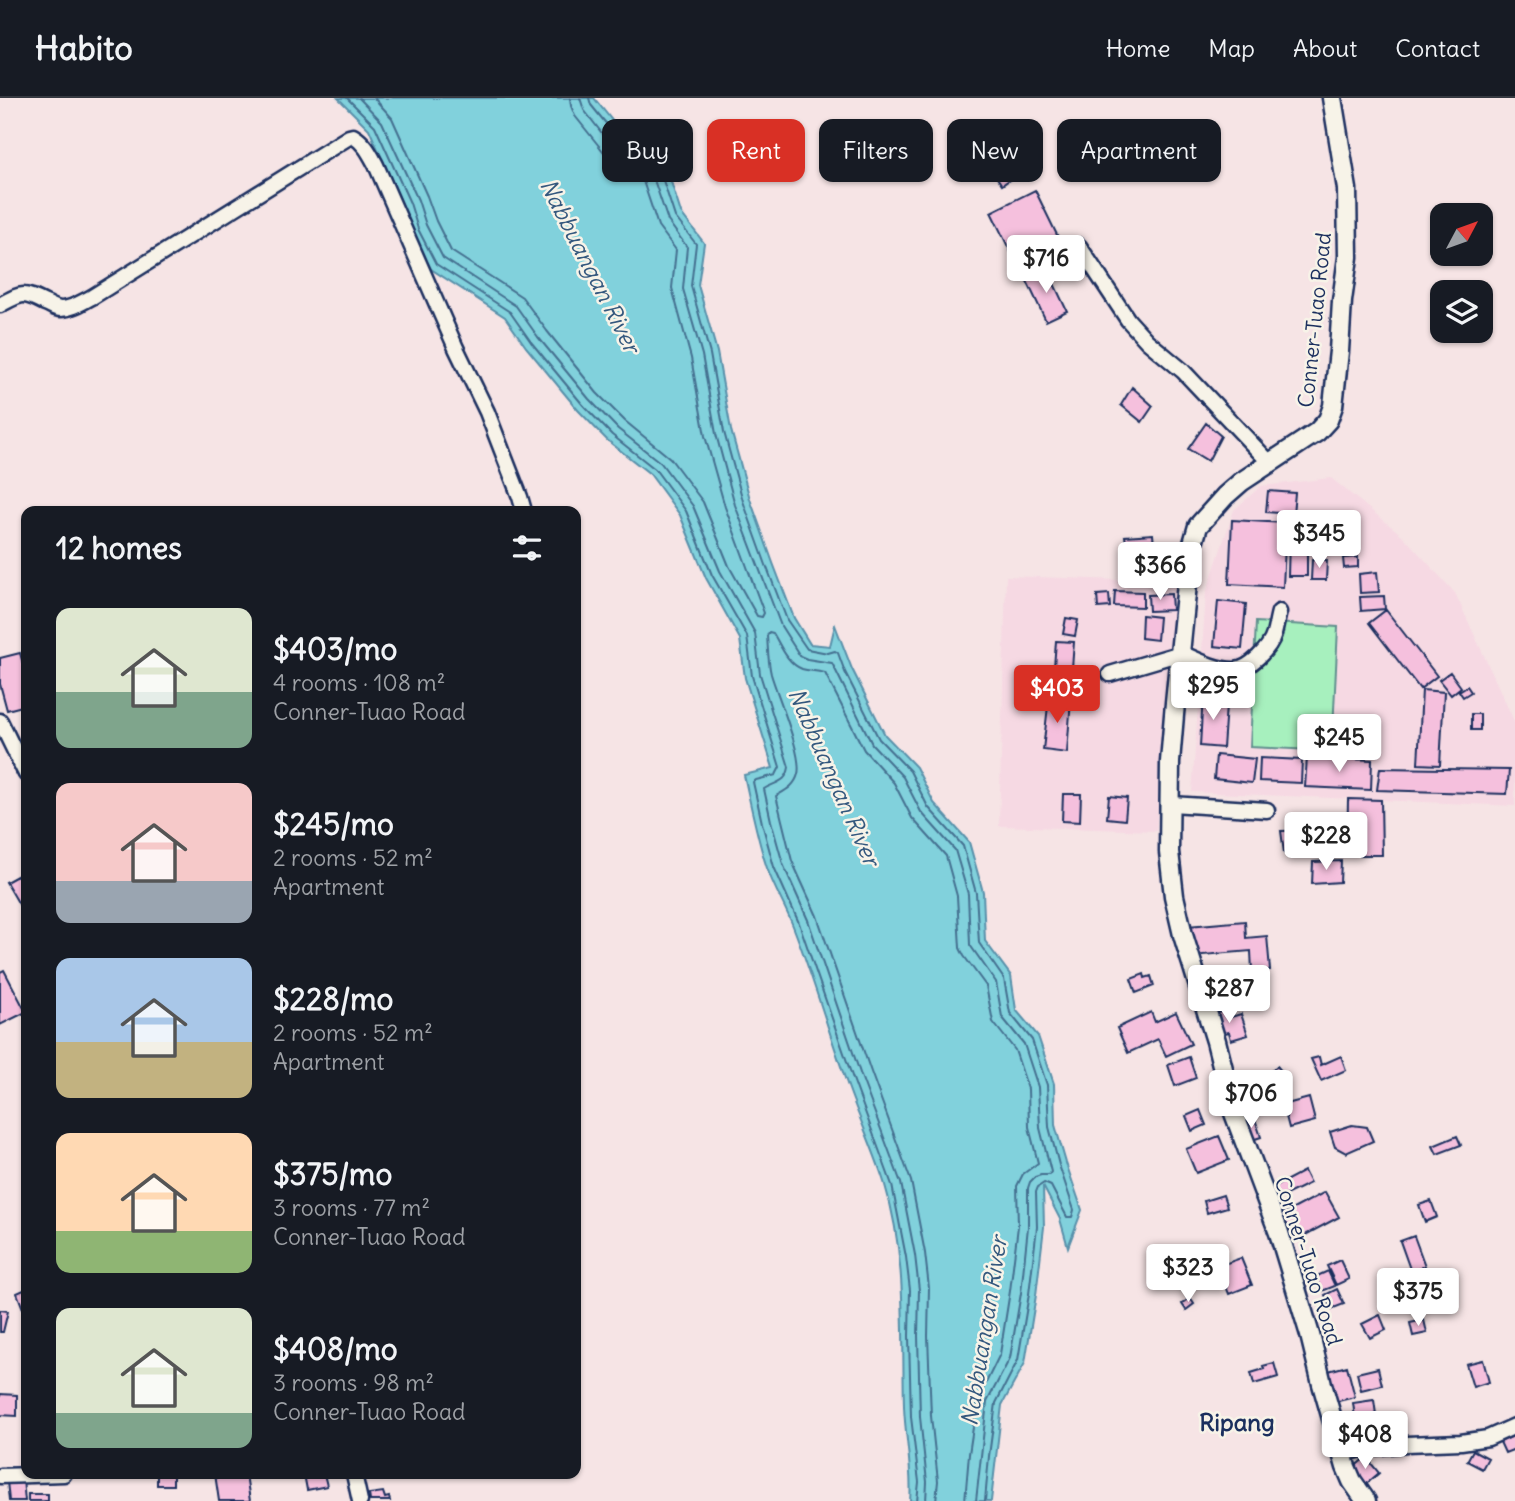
<!DOCTYPE html>
<meta charset="utf-8">
<style>
body{margin:0;font-family:Delius,sans-serif;background:#20242c;color:#f1f3f6;height:100vh;display:flex;flex-direction:column;font-size:26px;white-space:nowrap}
*{box-sizing:border-box;margin:0}
p{font-size:23px;color:#9ea1a6}
.icon{flex:none;width:38px;height:38px;fill:none;stroke:currentColor;stroke-width:2;stroke-linecap:round;stroke-linejoin:round}
.map{position:relative;flex:1;overflow:hidden}
.drawer{position:absolute;left:21px;top:408px;width:560px;height:973px;display:flex;flex-direction:column;background:#171b24;border-radius:14px;box-shadow:0 2px 5px #0004}
.drawer>*{flex:none}
.top-card{position:absolute;left:602px;top:21px;width:665px;height:63px;display:flex;gap:14px}
.needle{width:46px;rotate:49deg}
.fabs{position:absolute;left:1430px;top:105px;display:grid;gap:14px}
.fabs a{display:grid;place-items:center;width:63px;height:63px;border-radius:14px;background:#171b24;box-shadow:0 2px 5px #0004;font-size:35px}
.price{position:absolute;translate:-50% -60px;padding:0 16px;border-radius:7px;background:#fff;color:#222;font-size:23px;line-height:46px;filter:drop-shadow(0 2px 4px #0008)}
.price::after{content:'';position:absolute;left:50%;top:42px;width:21px;height:16px;margin-left:-10px;background:inherit;clip-path:polygon(0 0,100% 0,50% 100%)}
.price.current{background:#d93025;color:#fff}
ul{padding:0;list-style:none}
li{display:flex;align-items:center;gap:21px;height:175px;padding:0 35px}
li span{display:grid;place-items:center;flex:none;width:196px;height:140px;border-radius:14px;color:#555}
li>.icon{margin-inline-start:auto}
span .icon{width:84px;height:84px;fill:#fffc;stroke-width:1}
li b{font-size:30px}
h2{display:flex;justify-content:space-between;align-items:center;height:84px;padding:0 35px;font-size:30px}
.chip{padding:0 24px;border-radius:14px;background:#171b24;box-shadow:0 2px 5px #0004;font-size:24px;line-height:63px}
.chip.current{background:#d93025;color:#fff}
header{display:flex;align-items:center;gap:42px;box-sizing:border-box;height:98px;padding:0 35px;background:#171b24;border-bottom:2px solid #363941}
header strong{font-size:33px}
nav{display:flex;gap:38px;margin-inline-start:auto;font-size:24px}
.map>svg:first-child{display:block}
.built{fill:#f6d9e3}
.green{fill:#a7f0be;stroke:#61908e;stroke-width:2}
.water{fill:#81d1dc;stroke:#5890aa;stroke-width:2}
.lines{fill:none;stroke-linecap:round;stroke-linejoin:round}
.shore{stroke:#447090;stroke-width:2}
.building{fill:#f5c0dd;stroke:#1b2f5e;stroke-width:2}
.minor-casing{stroke:#1b2f5e;stroke-width:19}
.major-casing{stroke:#1b2f5e;stroke-width:23}
.minor{stroke:#f7f3e8;stroke-width:14}
.major{stroke:#f7f3e8;stroke-width:18}
.labels{text-anchor:middle;stroke-width:5;stroke-linejoin:round;paint-order:stroke}
.street-label{font-size:21px;fill:#1b2f5e;stroke:#f7f3e8}
.water-label{font-size:23px;font-style:italic;fill:#34587e;stroke:#f7f3e8}
.quarter-label{font-size:24px;font-weight:bold;fill:#1b2f5e;stroke:#f7f3e8}
</style>
<header>
<strong>Habito</strong>
<nav><a>Home</a><a>Map</a><a>About</a><a>Contact</a></nav>
</header>
<div class="map">
<svg width="1515" height="1403" viewBox="0 0 1515 1403">
<rect width="100%" height="100%" fill="#f6e4e5"/>
<filter id="ink" filterUnits="userSpaceOnUse"><feTurbulence type="fractalNoise" baseFrequency=".0143" numOctaves="2"/><feDisplacementMap in="SourceGraphic" scale="14" xChannelSelector="R" yChannelSelector="G"/><feConvolveMatrix kernelMatrix="1 2 1 2 8 2 1 2 1" color-interpolation-filters="sRGB"/></filter>
<g filter="url(#ink)">
<path class="built" d="M1331,380l72,58 52,57 60,130v83l-323,-14 14,-199 28,-83 27,-24z
M1006,478l172,6 -22,249 -157,-5z"/>
<path class="green" d="M1256,524l82,5 -6,124 -82,-4z"/>
<path class="water" d="M338,0h256l36,45 35,20 16,50 23,30 -6,42 19,67 14,78 19,69 23,64 21,55 16,26 20,2 5,-21 17,44 33,66 31,32 18,36 35,39 14,50 2,49 26,35 5,34 22,26 16,48 1,41 11,38 16,47 -14,37 -8,-28 -17,-33 1,41 -8,68 -11,68 -23,42 -11,96h-81c3,-32 -5,-63 -6,-95 -2,-74 3,-149 -19,-221 -11,-35 -27,-69 -39,-104 -18,-51 -33,-104 -53,-155 -8,-20 -19,-38 -26,-58 -10,-30 -16,-62 -23,-93l29,-7 -28,-90 -5,-39 -34,-61 -26,-63 -30,-41 -43,-34 -29,-30 -52,-63 -21,-30 -74,-48 -20,-37 -8,-26 -34,-77z"/>
<g class="lines">
<path class="shore" d="M347,0l28,28 35,77 8,26 18,35 74,48 21,30 52,63 29,30 43,34 31,42 26,64 35,61 5,40 28,91 -4,8 -20,5 -3,2 9,41 12,44 25,56 54,156 39,106 14,72 4,33 -1,46 2,81 8,65 -2,19
M359,0l23,24 36,78 8,25 17,33 73,48 22,31 51,62 29,30 43,34 32,43 27,65 35,62 5,41 29,93c-2,16 -14,15 -25,22l7,32 12,43 25,56 53,156 40,107 14,72 4,35 -1,46 2,81 7,65 -1,19
M374,0l18,20 35,78 9,25 15,30 71,46 25,34 50,62 28,28 45,37 33,44 26,64 28,50 5,1 2,-4 -39,-106 -20,-71 -14,-78 -19,-70 4,-38 -18,-24 -15,-45 -32,-20 -36,-45 -4,-10 -1,-8
M580,0l4,12 34,44 34,20 16,47 19,26 -4,42 19,66 14,79 19,71 46,121 19,30 7,3 25,4 40,81 31,33 18,35 34,38 13,44 2,51 26,37 6,35 22,27 14,43 2,41 11,44 -2,3h-8l-6,2 -5,5 -2,6v39l-7,66 -11,65 -23,44 -11,99
M589,0l2,7 35,43 33,20 16,49 21,27 -5,42 19,68 14,78 19,69 23,64 21,55 20,29 21,4 7,-2 3,2 7,19 34,67 31,32 18,36 35,39 13,47 3,50 25,36 6,34 22,27 15,45 2,42 10,38 15,45 -2,7h-5l-16,-31 -7,-3 -6,4 -2,5 1,35 -8,67 -11,66 -22,43 -7,53 -4,45
M936,1403l2,-20 -7,-65 -3,-80 1,-48 -4,-35 -14,-72 -40,-109 -54,-156 -25,-55 -16,-65c10,-6 19,-10 22,-22 5,-19 -21,-79 -27,-100 -3,-12 -3,-26 -4,-38l2,-4 4,1c8,13 14,30 29,36 7,2 16,2 23,4l39,77 30,33 18,35 34,38 11,40 3,52 4,8 22,30 7,36 22,28 13,39 1,38 9,36 -15,11 -6,12 1,40 -8,65 -10,63 -23,47 -8,53 -4,47"/>
</g>
<path class="building" d="M1012,52l3,5 2,-1 9,14 -24,17 -13,-19 8,-6 -2,-3 7,-6 3,4z
M1035,92l24,49 -44,22 -24,-49z
M1047,171l20,42 -21,10 -20,-42z
M1132,289l21,19 -11,16 -21,-17z
M1206,325l15,13 -13,25 -20,-12z
M1268,393l27,2 -2,21 -27,-2z
M1232,422l54,3 -3,64 -54,-3z
M1153,436l3,35 -26,2 -5,-35z
M1289,442h18v36h-19z
M1358,459v10l-14,1 -1,-10z
M1312,462h15l-1,20h-15z
M1377,474l2,20 -19,1 -1,-19z
M1115,493l28,1v15l-29,-1z
M1109,496l1,13 -12,1 -1,-13z
M1171,496l1,16 -23,1 -1,-16z
M1384,498l1,13 -24,2 -1,-14z
M1218,503l28,3 -4,45 -28,-3z
M1386,512l51,66 -17,13 -51,-66z
M1142,517l17,2 -2,23 -16,-2z
M1066,520l12,2 -3,16 -12,-2z
M1056,543l18,1 -4,52 -18,-1z
M20,555l6,22v30l-19,5 -7,-26v-26z
M1450,574l11,15 -10,8 -12,-15z
M1467,588l4,6 -8,5 -4,-6z
M1422,592l22,2 -4,73 -22,-1z
M1203,597l17,2v7l6,1 -3,43 -23,-2z
M1049,599l22,2 -4,54 -24,-3z
M1471,616h9v16h-9z
M1216,657l39,4 -3,24 -38,-4z
M1307,659l65,3 -1,30 -66,-3z
M1260,660l42,2 -1,23 -42,-2z
M1380,670l129,2 -2,24 -130,-4z
M1063,696h18l-1,28 -18,-1z
M1109,698l18,2 -2,22 -18,-2z
M1348,701l33,1 1,55h-35z
M1325,732l1,20 -42,3 -3,-22z
M1341,763l-1,21 -28,2 1,-22z
M26,773v38l-3,2 -17,-29z
M1245,823l1,17 21,-2 3,34 -18,1 -1,-20 -60,5 -3,-30z
M4,872l22,42 -26,13v-53z
M1144,876l1,4 6,-2 3,10 -18,7 -5,-14z
M1229,911l2,8 10,-3 7,21 -17,5 -2,-8 -12,3 -6,-20z
M1151,914l4,10 21,-10 15,32 -25,12 -8,-17 -30,14 -11,-25z
M1341,958l5,14 -25,11 -10,-22 8,-2 2,8z
M1189,959l7,21 -21,8 -7,-21z
M1277,968l11,13 -10,8 -10,-13z
M1262,992l7,20 -27,9 -7,-20z
M1309,1000l6,23 -26,7 -6,-23z
M1200,1012l6,15 -14,6 -6,-15z
M1255,1021l6,18 -15,5 -6,-18z
M1352,1027l15,2 6,14 -27,12 -11,-6 -5,-15z
M1219,1038l10,24 -33,13 -10,-24z
M1457,1038l4,9 -24,9 -4,-8z
M1304,1073l6,12 -30,15 -6,-11z
M1325,1094l14,25 -41,22 -5,-9 -4,2 -9,-16z
M1223,1097l4,12 -20,6 -3,-12z
M1431,1103l6,16 -12,5 -6,-17z
M1414,1138l11,30 -14,6 -11,-31z
M1241,1160l11,27 -23,9 -11,-28z
M1340,1162l9,19 -13,6 -9,-19z
M1328,1173l7,15 -13,5 -7,-14z
M26,1191v21l-2,1 -7,-18z
M1337,1191l7,15 -13,5 -6,-14z
M1190,1200l4,6 -8,6 -4,-6z
M0,1212l8,1 -5,21h-3z
M1380,1217l6,15 -16,8 -8,-14z
M1424,1222l3,13 -14,3 -3,-13z
M1483,1262l6,22 -16,5 -7,-23z
M1274,1265l4,14 -24,7 -3,-11 13,-4 -1,-3z
M1347,1268l8,31 -25,6 -9,-30z
M1378,1270l4,17 -21,5 -4,-17z
M0,1296l17,1v21l-17,-1z
M1374,1302l4,29 -21,3 -4,-29z
M1515,1337v14l-10,4 -5,-11z
M1473,1352l15,8 -6,11 -15,-8z
M1366,1359l13,16 -14,12 -13,-16z
M157,1376h16v11h-16z
M215,1376h31l4,27h-31z
M304,1376h20l3,12 -20,4z
M23,1382l2,21h-16l-2,-20z
M383,1394l2,6 4,-1 1,4h-20l-1,-7z
M28,1396h20v7h-20z"/>
<g class="lines">
<defs>
<path id="minor" d="M1079,148l49,74 19,21 36,30 87,92
M0,207c22,-12 22,-14 45,-2 6,2 10,6 16,6 11,0 21,-7 31,-12l257,-160 4,-1c12,7 17,18 23,29l80,183 31,64 33,85 4,14
M1110,576l71,-21c16,7 35,17 53,17 15,0 36,-22 40,-36 2,-7 3,-15 5,-22
M0,623l26,53
M1171,706l96,6
M1342,1356l20,-5 44,-5 55,-2 27,-4 27,-12
M354,1376l6,27
M0,1378l64,-2"/>
<path id="major" d="M1332,0l15,91 1,68 -6,44 -3,50 -6,55 -5,14 -11,12 -76,50 -16,14 -27,30 -8,28 -15,149 -5,59 -1,90 5,44 9,39 33,106 18,72 45,120 31,102 12,49 24,83 6,14 14,20"/>
</defs>
<use href="#minor" class="minor-casing"/>
<use href="#major" class="major-casing"/>
<use href="#minor" class="minor"/>
<use href="#major" class="major"/>
</g>
</g>
<g class="labels">
<g class="street-label">
<text transform="translate(1315 222) rotate(-84)" y="7">Conner-Tuao Road</text>
<text transform="translate(1308 1163) rotate(72)" y="7">Conner-Tuao Road</text>
</g>
<g class="water-label">
<text transform="translate(590 168) rotate(63)" y="8">Nabbuangan River</text>
<text transform="translate(834 679) rotate(66)" y="8">Nabbuangan River</text>
<text transform="translate(984 1233) rotate(-81)" y="8">Nabbuangan River</text>
</g>
<g class="quarter-label">
<text x="1237" y="1333">Ripang</text>
</g>
</g>
</svg>
<div class="fabs">
<a><svg class="needle" viewBox="-14 -14 28 28"><path d="M0-13l5 13h-10z" fill="#e53935"/><path d="M0 13l5-13h-10z" fill="#9ea1a6"/></svg></a>
<a><svg class="icon" aria-label="layers" viewBox="0 0 24 24"><path d="M12 4l9 5-9 5-9-5zM3 14l9 5 9-5"/></svg></a>
</div>
<b class="price" style="left:1046px;top:197px">$716</b>
<b class="price" style="left:1319px;top:472px">$345</b>
<b class="price" style="left:1160px;top:504px">$366</b>
<b class="price" style="left:1213px;top:624px">$295</b>
<b class="price current" style="left:1057px;top:627px">$403</b>
<b class="price" style="left:1339px;top:676px">$245</b>
<b class="price" style="left:1326px;top:774px">$228</b>
<b class="price" style="left:1229px;top:927px">$287</b>
<b class="price" style="left:1251px;top:1032px">$706</b>
<b class="price" style="left:1188px;top:1206px">$323</b>
<b class="price" style="left:1418px;top:1230px">$375</b>
<b class="price" style="left:1365px;top:1373px">$408</b>
<div class="top-card">
<a class="chip">Buy</a>
<a class="chip current">Rent</a>
<a class="chip">Filters</a>
<a class="chip">New</a>
<a class="chip">Apartment</a>
</div>
<section class="drawer">
<h2>12 homes<svg class="icon" aria-label="filters" viewBox="0 0 24 24"><path d="M4 7h16M4 17h16"/><circle cx="9" cy="7" r="2"/><circle cx="15" cy="17" r="2"/></svg></h2>
<ul>
<li><span style="background:linear-gradient(#dfe7d0 60%,#7fa58c 0)"><svg class="icon" aria-label="home" viewBox="0 0 24 24"><path d="M3 11l9-7 9 7M6 9v11h12V9"/></svg></span><div><b>$403/mo</b><p>4 rooms · 108 m²</p><p>Conner-Tuao Road</p></div></li>
<li><span style="background:linear-gradient(#f6c9c9 70%,#9aa5b1 0)"><svg class="icon" aria-label="home" viewBox="0 0 24 24"><path d="M3 11l9-7 9 7M6 9v11h12V9"/></svg></span><div><b>$245/mo</b><p>2 rooms · 52 m²</p><p>Apartment</p></div></li>
<li><span style="background:linear-gradient(#a9c7e8 60%,#c2b280 0)"><svg class="icon" aria-label="home" viewBox="0 0 24 24"><path d="M3 11l9-7 9 7M6 9v11h12V9"/></svg></span><div><b>$228/mo</b><p>2 rooms · 52 m²</p><p>Apartment</p></div></li>
<li><span style="background:linear-gradient(#ffd9b3 70%,#8fb573 0)"><svg class="icon" aria-label="home" viewBox="0 0 24 24"><path d="M3 11l9-7 9 7M6 9v11h12V9"/></svg></span><div><b>$375/mo</b><p>3 rooms · 77 m²</p><p>Conner-Tuao Road</p></div></li>
<li><span style="background:linear-gradient(#dfe7d0 75%,#7fa58c 0)"><svg class="icon" aria-label="home" viewBox="0 0 24 24"><path d="M3 11l9-7 9 7M6 9v11h12V9"/></svg></span><div><b>$408/mo</b><p>3 rooms · 98 m²</p><p>Conner-Tuao Road</p></div></li>
</ul>
</section>
</div>
